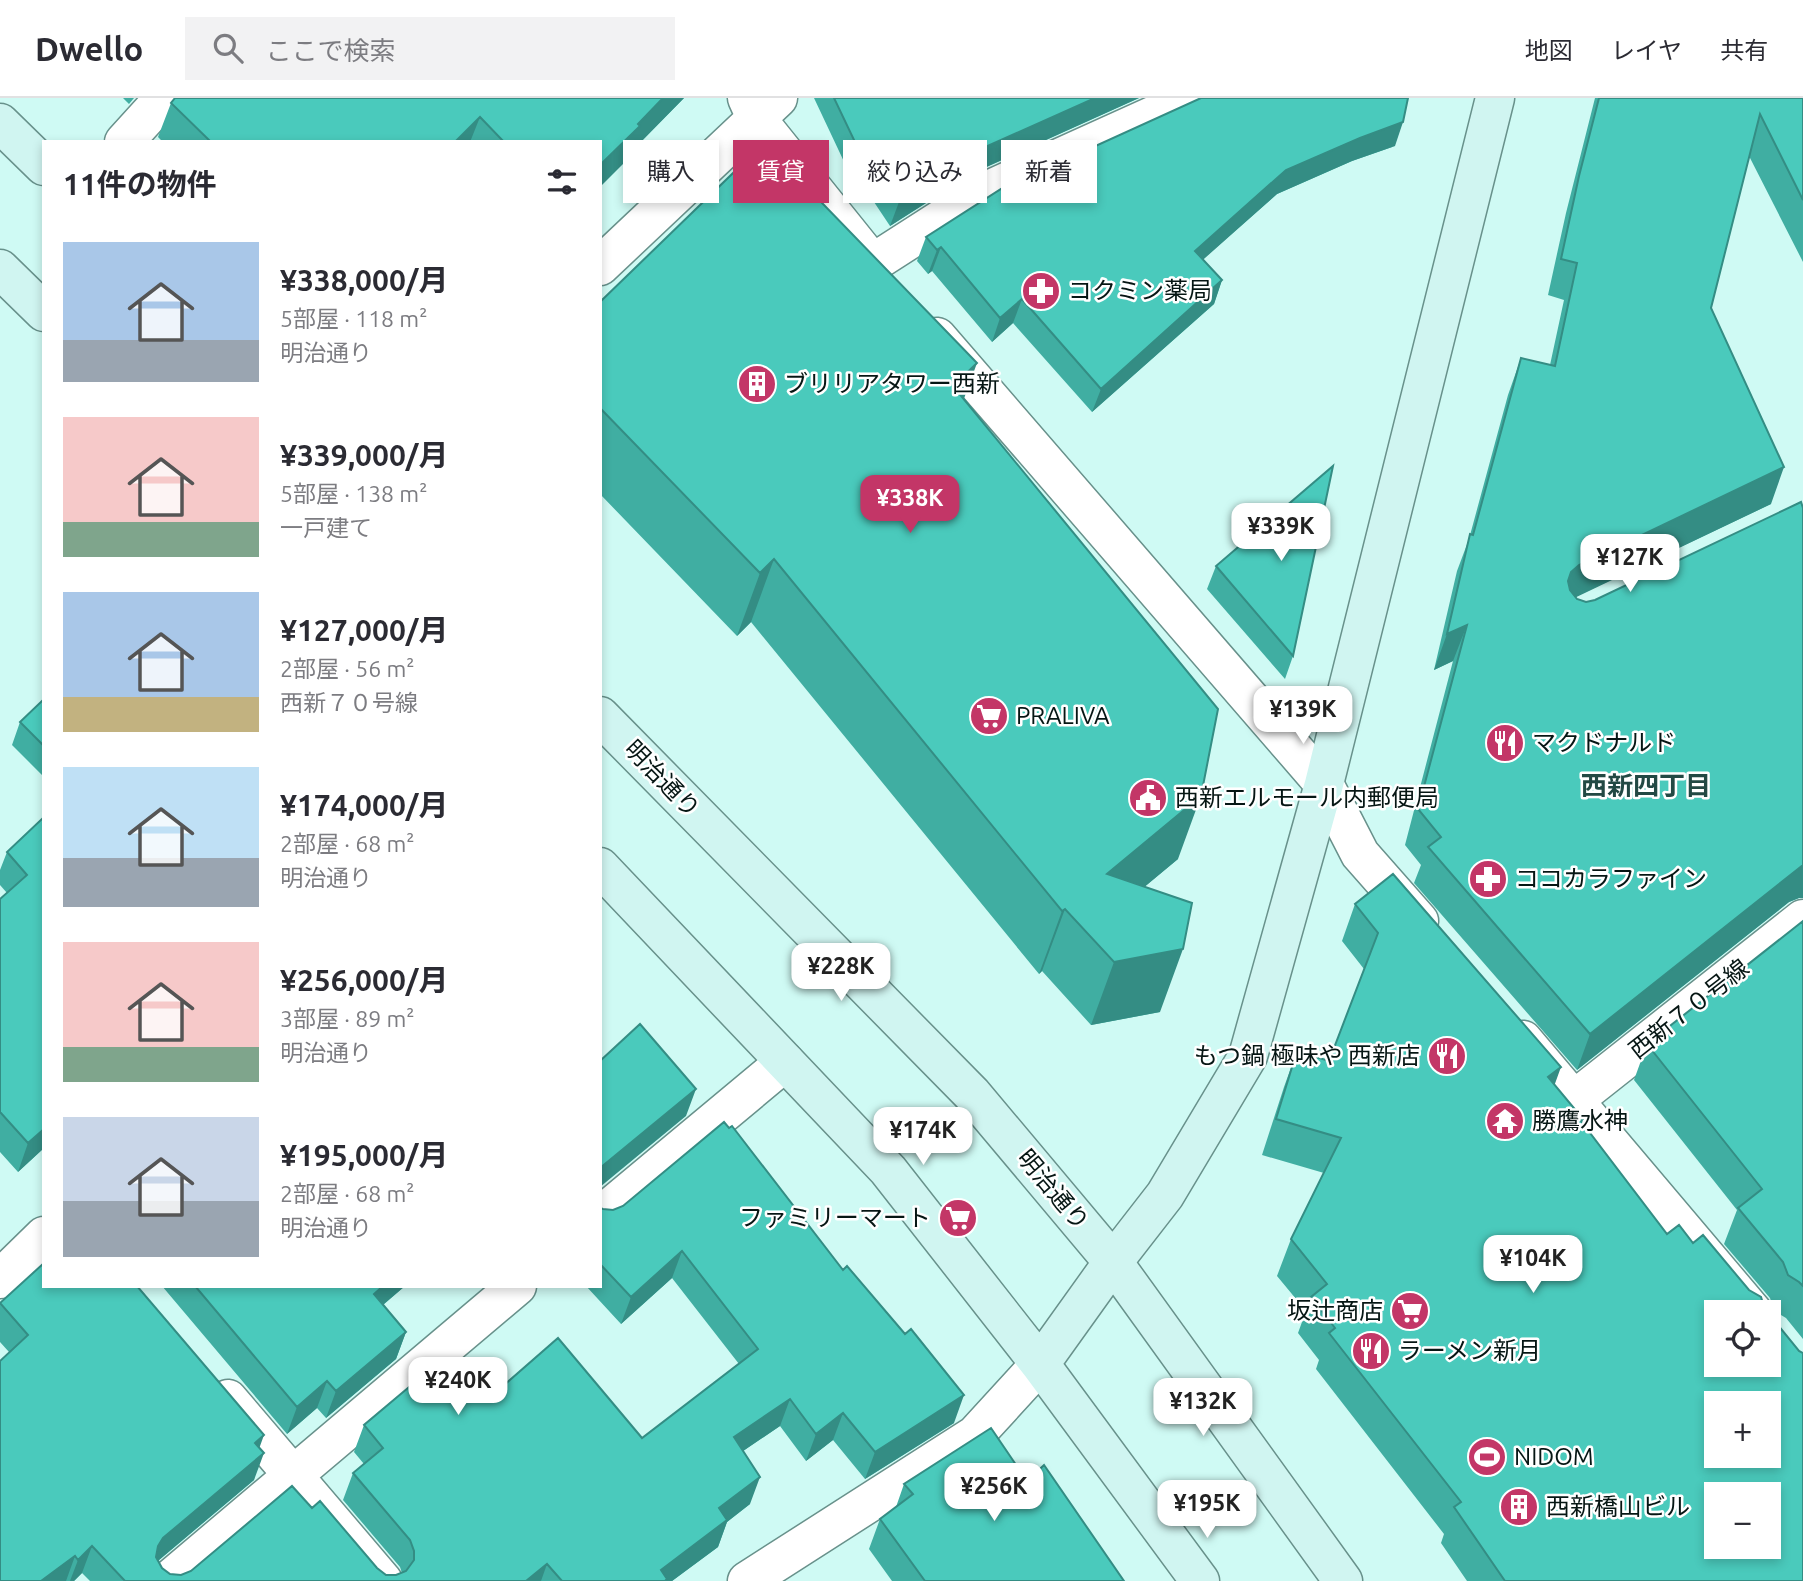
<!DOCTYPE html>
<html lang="ja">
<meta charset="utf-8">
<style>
body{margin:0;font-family:Ubuntu,"Noto Sans JP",sans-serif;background:#f2f2f3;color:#2b2b33;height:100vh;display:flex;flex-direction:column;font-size:26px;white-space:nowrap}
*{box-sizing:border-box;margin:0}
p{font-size:23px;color:#7c7c81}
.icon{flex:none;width:38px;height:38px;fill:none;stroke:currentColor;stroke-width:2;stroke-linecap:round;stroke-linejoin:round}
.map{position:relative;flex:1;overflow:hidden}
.details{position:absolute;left:42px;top:42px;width:560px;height:1148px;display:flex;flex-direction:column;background:#fff;border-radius:0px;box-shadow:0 4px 10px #0003}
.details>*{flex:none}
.top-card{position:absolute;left:623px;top:42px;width:665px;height:63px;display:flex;gap:14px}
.buttons{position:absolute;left:1704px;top:1202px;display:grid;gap:14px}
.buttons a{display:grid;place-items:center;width:77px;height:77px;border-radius:0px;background:#fff;box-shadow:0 4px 10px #0003;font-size:35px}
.price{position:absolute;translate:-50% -60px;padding:0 16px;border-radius:14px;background:#fff;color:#222;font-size:23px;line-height:46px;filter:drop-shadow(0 2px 4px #0008)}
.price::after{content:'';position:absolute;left:50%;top:42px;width:21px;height:16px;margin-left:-10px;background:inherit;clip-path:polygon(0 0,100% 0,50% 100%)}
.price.on{background:#c33667;color:#fff}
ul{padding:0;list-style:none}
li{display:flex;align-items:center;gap:21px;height:175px;padding:0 21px}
li span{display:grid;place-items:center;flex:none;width:196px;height:140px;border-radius:0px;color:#555}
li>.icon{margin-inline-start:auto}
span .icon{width:84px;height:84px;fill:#fffc;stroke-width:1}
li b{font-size:30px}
h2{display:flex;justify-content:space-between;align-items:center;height:84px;padding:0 21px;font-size:30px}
.chip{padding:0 24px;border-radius:0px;background:#fff;box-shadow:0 4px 10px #0003;font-size:24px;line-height:63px}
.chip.on{background:#c33667;color:#fff}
header{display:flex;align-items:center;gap:42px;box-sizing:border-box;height:98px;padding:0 35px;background:#fff;border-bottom:2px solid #e1e1e2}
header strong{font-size:33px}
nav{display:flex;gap:38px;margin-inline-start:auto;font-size:24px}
.search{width:490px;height:63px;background:#f2f2f3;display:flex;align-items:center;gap:18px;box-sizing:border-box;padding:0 24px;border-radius:0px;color:#7c7c81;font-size:26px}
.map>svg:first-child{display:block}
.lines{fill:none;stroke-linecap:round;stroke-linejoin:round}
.street-casing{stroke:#68918b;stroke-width:41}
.secondary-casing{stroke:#68918b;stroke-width:41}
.street{stroke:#fff;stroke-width:38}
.secondary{stroke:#d0f5f1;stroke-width:38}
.wall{fill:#40aea2}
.shaded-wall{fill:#348d84}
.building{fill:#4acabc;stroke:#348d84;stroke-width:2;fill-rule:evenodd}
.labels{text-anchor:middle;stroke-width:5;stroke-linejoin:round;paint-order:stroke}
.poi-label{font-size:24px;fill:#061614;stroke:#fff;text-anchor:start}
.street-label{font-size:24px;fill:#061614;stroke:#fff}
.neighbourhood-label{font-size:26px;font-weight:bold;fill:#224944;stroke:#fff}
</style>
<header>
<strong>Dwello</strong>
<div class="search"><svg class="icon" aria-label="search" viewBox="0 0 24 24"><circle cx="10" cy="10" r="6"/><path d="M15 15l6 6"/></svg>ここで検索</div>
<nav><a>地図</a><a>レイヤ</a><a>共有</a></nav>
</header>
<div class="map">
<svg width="1803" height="1483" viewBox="0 0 1803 1483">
<rect width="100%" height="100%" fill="#cffaf4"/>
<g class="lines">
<defs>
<path id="street" d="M747,0l9,20 110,137
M124,44l40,-44
M873,165l109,-70 210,-95
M600,168l178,-168
M937,239l387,447 36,70 59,67
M1523,942l230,272
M1574,1002l229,-181
M600,1118l185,-154
M0,1181l44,-43
M228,1301l155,182
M168,1483l349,-295
M747,1483l228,-146 65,-71"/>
<path id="secondary" d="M0,25l44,43
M0,171l44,43
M600,618l372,378 141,168 230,319
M600,769l288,303 152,194 160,217
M1040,1266l73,-102 52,-67 83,-139 76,-272 171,-686"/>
</defs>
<use href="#street" class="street-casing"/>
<use href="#secondary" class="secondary-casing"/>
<use href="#street" class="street"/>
<use href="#secondary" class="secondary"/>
</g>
<path class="wall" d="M123,0h11l-5,6z
M684,0l-55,56 -2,6 -27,-18h-437l-5,-5 13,-34z
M814,0h325l-166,75 -83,53 -30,-45 -5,4z
M1595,0h208v164l-54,-106 -38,152 60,196 -196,93 2,2 9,3 9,-2 208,-92v390h-4l-10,4 -212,168 -163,-187 7,-18 -16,-20 48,-184 -19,9 23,-99 12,-32 39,-144 13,-37 29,7 14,-65 -16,-5 18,-82z
M1395,48l-43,15 -75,33 -74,65 19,21 -8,24 -122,108 -79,-89 -21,19 -60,-71 -4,3 -11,-13 9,-24z
M600,204l364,97 214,460 -34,28 16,125 -69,13 -49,-54 -3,3 -288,-352 -14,14 -137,-142z
M1216,468l77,90 -8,23 -78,-90z
M44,601v78l-32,-32 8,-23z
M44,719v331l-26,24 -18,-20v-253l7,-6 -7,-8v-15l7,-18z
M1355,806l199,181 113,149 26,9 72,67 34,41 4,230h-336l-26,-38 3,-9 -128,-165 3,-9 -21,-27 8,-22 -29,-35 14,-37 33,-66 -62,-18 22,-68 13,-36 32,10 35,-92 -22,-28z
M1803,823v418l-17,-21 -12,-7 -4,-13 -46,-54 13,-34 -103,-130 13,-36z
M623,1108l331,217 -89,56 -32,-39 -27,21 -26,-35 -37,25 7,53 -23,18 -9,25 -46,34h-582l-8,-8 -8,8h-74l9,-229 -9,-10v-39l259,144 -5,33 -96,81 4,7 8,6 11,1 10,-4 121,-63 65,60 9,7h10l6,-2 -2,-6 -57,-67 10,-27 11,-9 -10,-12 10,-27 78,-51 46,25 154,39 97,-74 -67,-86 -51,46 -35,-38h14v-78l3,1 10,1z
M162,1188h243l-22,19 23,27 -10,27 -70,59 -9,-10 -30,26z
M1027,1383l97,100h-232l-23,-32 11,-30 16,-12 8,-23z"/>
<path class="shaded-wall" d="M663,0h21l-55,56 -2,6 -27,27v-22z
M1095,0h44l-166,75 -83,53 9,-24 82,-53z
M480,19l-10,25h-15z
M1403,24l-8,24 -43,15 -75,33 -90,80 8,-23 91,-81 74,-32z
M869,59l-9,24 -5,4 9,-24z
M941,149l-9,24 -4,3 9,-24z
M1222,182l-8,24 -122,108 9,-23z
M1022,201l-9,24 -21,19 8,-24z
M977,265l-23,63 -1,-40z
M1784,369l-13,37 -205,98 -8,7 13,-37 8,-7z
M774,461l-23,63 -14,14 23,-63z
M1467,527l-14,36 -19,9 13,-36z
M1201,698l-23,63 -90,75 19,-60z
M1803,767v33h-4l-10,4 -212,168 13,-36z
M1065,811l-23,62 -3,3 23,-63z
M1183,851l-23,63 -69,13 23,-63z
M1561,969l-13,36v-26z
M696,991l-10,27 -86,71v-19z
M44,1031v19l-26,24 10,-29z
M682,1153l-10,27 -51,46 10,-27z
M383,1188h22l-41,35 10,-27z
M406,1234l-10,27 -70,59 10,-27z
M327,1283l-10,27 -30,26 10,-27z
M964,1297l-10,28 -89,56 10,-27z
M790,1301l-10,27 -56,38 10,-27z
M843,1315l-10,27 -27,21 10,-27z
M264,1337l-9,25 9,-7 -10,27 -101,85 5,-19 5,-8 92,-95z
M760,1379l-10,27 -23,18 -9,25 -46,34h-16l5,-11 58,-62z
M92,1448l-10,27 -8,8h-4l8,-21z
M75,1458l-9,25h-25z
M547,1466l-6,17h-15z"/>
<path class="building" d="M175,0h488l-25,26 2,2 -40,39v-23h-96l-24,-25 -25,25h-244l-40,-39z
M834,0h261l-114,51 -82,53 -30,-45 -5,4z
M1201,0h207l-5,24 -43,16 -74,32 -91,81 27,29 -121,109 -79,-90 -22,19 -59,-71 -4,3 -11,-13 75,-48z
M1599,0h204v102l-43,-86 -49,194 73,159 -205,98 -8,7 -3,9 2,9 7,9 9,3 9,-2 206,-98 2,6v357l-213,169 -162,-187 13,-10 -23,-28 49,-184 -20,9 23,-100 3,1 48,-177 34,8 22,-103 -16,-4 18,-83z
M764,45l213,220 -24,23 265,323 -17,87 -94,78 85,29 -9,46 -69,13 -49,-53 -3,2 -288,-352 -14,14 -160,-165v-106z
M1333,368l-40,190 -77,-90z
M44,601v47l-24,-24z
M44,719v312l-16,14 -28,-31v-213l27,-24 -20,-23z
M1393,776l168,193 -13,10 35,42 -2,2 86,113 12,-9 14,18 10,-8 46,55 12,7 4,13 3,2h-51v53h52v-51l30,37 4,2v228h-298l-51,-74 7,-5 -132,-169 6,-5 -24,-31 16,-13 -36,-45 50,-101 -65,-19 21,-68 32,10 49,-128 -23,-29zM1717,1306h52v52h-52zM1717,1396h52v53h-52z
M1803,823v365l-4,-4 -11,-7 -5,-13 -45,-54 24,-19 -115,-145z
M640,926l56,65 -96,79v-107z
M724,1024l5,6 3,-2 111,144 4,-4 58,68 6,-5 53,66 -89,57 -32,-39 -27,21 -26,-35 -56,38 26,40 -41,31 8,12 -66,50 6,9 -2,2h-103l-15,-17 -21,17h-401l-33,-35 -14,14 -3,-4 -34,25h-41v-220l28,-26 -28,-32 44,-40v23h93l127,149 -9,8 9,10 -101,85 -5,8 -2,11 6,11 8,6 11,1 10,-4 101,-85 20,22 8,-7 57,67 9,7h10l10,-4 8,-11v-9l-4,-11 -57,-67 30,-25 -19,-23 70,-59 8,8 16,-12 30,37 70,-61 84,100 116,-89 -76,-98 -51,46 -31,-33v-56l3,1 10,1 10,-4z
M195,1188h188l-9,8 32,38 -70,59 -9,-10 -30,26z
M991,1330l36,53 17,-16 80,116h-199l-45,-62 33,-25 -9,-10z"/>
<defs>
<symbol id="pharmacy-disc" viewBox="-11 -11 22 22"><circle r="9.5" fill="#c33667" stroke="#fff"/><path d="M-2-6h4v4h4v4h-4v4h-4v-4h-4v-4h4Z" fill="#fff"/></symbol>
<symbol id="building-disc" viewBox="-11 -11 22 22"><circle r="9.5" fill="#c33667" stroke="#fff"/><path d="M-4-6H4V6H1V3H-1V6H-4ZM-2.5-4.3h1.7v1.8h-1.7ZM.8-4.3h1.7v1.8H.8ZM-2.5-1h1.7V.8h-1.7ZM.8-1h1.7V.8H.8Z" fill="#fff"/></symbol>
<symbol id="supermarket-disc" viewBox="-11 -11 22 22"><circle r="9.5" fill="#c33667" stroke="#fff"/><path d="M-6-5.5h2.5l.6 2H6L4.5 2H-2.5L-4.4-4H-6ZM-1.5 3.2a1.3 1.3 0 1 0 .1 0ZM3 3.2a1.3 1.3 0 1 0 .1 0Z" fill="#fff"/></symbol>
<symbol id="restaurant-disc" viewBox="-11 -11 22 22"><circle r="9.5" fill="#c33667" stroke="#fff"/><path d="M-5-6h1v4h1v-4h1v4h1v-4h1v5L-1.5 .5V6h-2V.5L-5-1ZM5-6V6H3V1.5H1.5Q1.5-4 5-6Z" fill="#fff"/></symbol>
<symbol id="civic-disc" viewBox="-11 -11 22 22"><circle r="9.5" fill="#c33667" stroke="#fff"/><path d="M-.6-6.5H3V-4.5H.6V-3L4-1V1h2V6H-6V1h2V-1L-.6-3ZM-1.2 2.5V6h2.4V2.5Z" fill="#fff"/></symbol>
<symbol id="temple-disc" viewBox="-11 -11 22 22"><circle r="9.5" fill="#c33667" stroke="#fff"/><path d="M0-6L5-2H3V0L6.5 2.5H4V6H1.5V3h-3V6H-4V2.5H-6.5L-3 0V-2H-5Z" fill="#fff"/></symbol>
<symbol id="stadium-disc" viewBox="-11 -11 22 22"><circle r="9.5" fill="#c33667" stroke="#fff"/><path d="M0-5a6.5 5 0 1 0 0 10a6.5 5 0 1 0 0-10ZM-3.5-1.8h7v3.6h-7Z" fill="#fff"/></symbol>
</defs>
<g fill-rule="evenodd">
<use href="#pharmacy-disc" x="1019" y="171" width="44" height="44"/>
<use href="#building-disc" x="735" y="264" width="44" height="44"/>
<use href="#supermarket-disc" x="967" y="596" width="44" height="44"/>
<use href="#restaurant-disc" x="1483" y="623" width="44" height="44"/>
<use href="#civic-disc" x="1126" y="678" width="44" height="44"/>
<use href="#pharmacy-disc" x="1466" y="759" width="44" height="44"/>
<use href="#restaurant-disc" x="1425" y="936" width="44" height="44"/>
<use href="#temple-disc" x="1483" y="1001" width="44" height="44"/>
<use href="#supermarket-disc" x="936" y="1098" width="44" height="44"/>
<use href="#supermarket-disc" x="1388" y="1191" width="44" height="44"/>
<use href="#restaurant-disc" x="1349" y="1231" width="44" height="44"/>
<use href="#stadium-disc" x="1465" y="1337" width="44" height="44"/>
<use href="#building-disc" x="1497" y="1387" width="44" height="44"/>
</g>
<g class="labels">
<g class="poi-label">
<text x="1068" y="201">コクミン薬局</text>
<text x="784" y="294">ブリリアタワー西新</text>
<text x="1016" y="626">PRALIVA</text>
<text x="1532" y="653">マクドナルド</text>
<text x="1175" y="708">西新エルモール内郵便局</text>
<text x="1515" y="789">ココカラファイン</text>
<text x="1420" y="966" text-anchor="end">もつ鍋 極味や 西新店</text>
<text x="1532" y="1031">勝鷹水神</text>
<text x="931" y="1128" text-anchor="end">ファミリーマート</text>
<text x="1383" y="1221" text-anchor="end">坂辻商店</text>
<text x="1398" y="1261">ラーメン新月</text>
<text x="1514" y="1367">NIDOM</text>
<text x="1546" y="1417">西新橋山ビル</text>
</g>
<g class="street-label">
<text transform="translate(662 681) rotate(46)" y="8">明治通り</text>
<text transform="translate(1689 911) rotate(-38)" y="8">西新７０号線</text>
<text transform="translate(1053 1092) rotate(50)" y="8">明治通り</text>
</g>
<g class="neighbourhood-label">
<text x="1646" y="697">西新四丁目</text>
</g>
</g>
</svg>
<div class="buttons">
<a><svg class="icon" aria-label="locate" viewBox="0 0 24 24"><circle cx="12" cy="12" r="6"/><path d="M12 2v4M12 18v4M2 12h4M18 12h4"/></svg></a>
<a>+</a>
<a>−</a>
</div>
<b class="price on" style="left:910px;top:437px">¥338K</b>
<b class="price" style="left:1281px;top:465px">¥339K</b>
<b class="price" style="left:1630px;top:496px">¥127K</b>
<b class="price" style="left:1303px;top:648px">¥139K</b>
<b class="price" style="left:841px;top:905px">¥228K</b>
<b class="price" style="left:923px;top:1069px">¥174K</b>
<b class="price" style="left:1533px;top:1197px">¥104K</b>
<b class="price" style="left:458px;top:1319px">¥240K</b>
<b class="price" style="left:1203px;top:1340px">¥132K</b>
<b class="price" style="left:994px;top:1425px">¥256K</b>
<b class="price" style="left:1207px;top:1442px">¥195K</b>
<div class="top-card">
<a class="chip">購入</a>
<a class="chip on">賃貸</a>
<a class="chip">絞り込み</a>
<a class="chip">新着</a>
</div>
<section class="details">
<h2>11件の物件<svg class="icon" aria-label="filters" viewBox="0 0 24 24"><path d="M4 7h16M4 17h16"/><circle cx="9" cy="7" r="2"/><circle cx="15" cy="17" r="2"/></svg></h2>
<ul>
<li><span style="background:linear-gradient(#a9c7e8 70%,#9aa5b1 0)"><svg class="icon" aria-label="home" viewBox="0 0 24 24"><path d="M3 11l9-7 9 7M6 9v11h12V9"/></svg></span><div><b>¥338,000/月</b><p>5部屋 · 118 m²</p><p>明治通り</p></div></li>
<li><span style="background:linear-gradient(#f6c9c9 75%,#7fa58c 0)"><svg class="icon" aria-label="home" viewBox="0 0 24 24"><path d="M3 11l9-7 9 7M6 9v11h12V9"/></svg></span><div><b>¥339,000/月</b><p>5部屋 · 138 m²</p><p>一戸建て</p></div></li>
<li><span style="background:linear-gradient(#a9c7e8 75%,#c2b280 0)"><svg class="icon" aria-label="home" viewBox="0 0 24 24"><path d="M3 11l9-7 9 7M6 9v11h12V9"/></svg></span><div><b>¥127,000/月</b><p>2部屋 · 56 m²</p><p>西新７０号線</p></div></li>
<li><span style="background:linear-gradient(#bfe0f5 65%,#9aa5b1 0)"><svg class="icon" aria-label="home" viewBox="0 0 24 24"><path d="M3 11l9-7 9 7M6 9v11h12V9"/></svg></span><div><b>¥174,000/月</b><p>2部屋 · 68 m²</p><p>明治通り</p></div></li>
<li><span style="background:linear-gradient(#f6c9c9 75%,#7fa58c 0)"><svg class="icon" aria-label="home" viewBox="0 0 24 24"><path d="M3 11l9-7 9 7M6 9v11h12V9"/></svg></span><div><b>¥256,000/月</b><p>3部屋 · 89 m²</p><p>明治通り</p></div></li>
<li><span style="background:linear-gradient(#c9d6e8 60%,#9aa5b1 0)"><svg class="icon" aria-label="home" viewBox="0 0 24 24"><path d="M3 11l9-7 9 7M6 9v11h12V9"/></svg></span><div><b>¥195,000/月</b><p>2部屋 · 68 m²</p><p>明治通り</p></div></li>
</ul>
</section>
</div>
